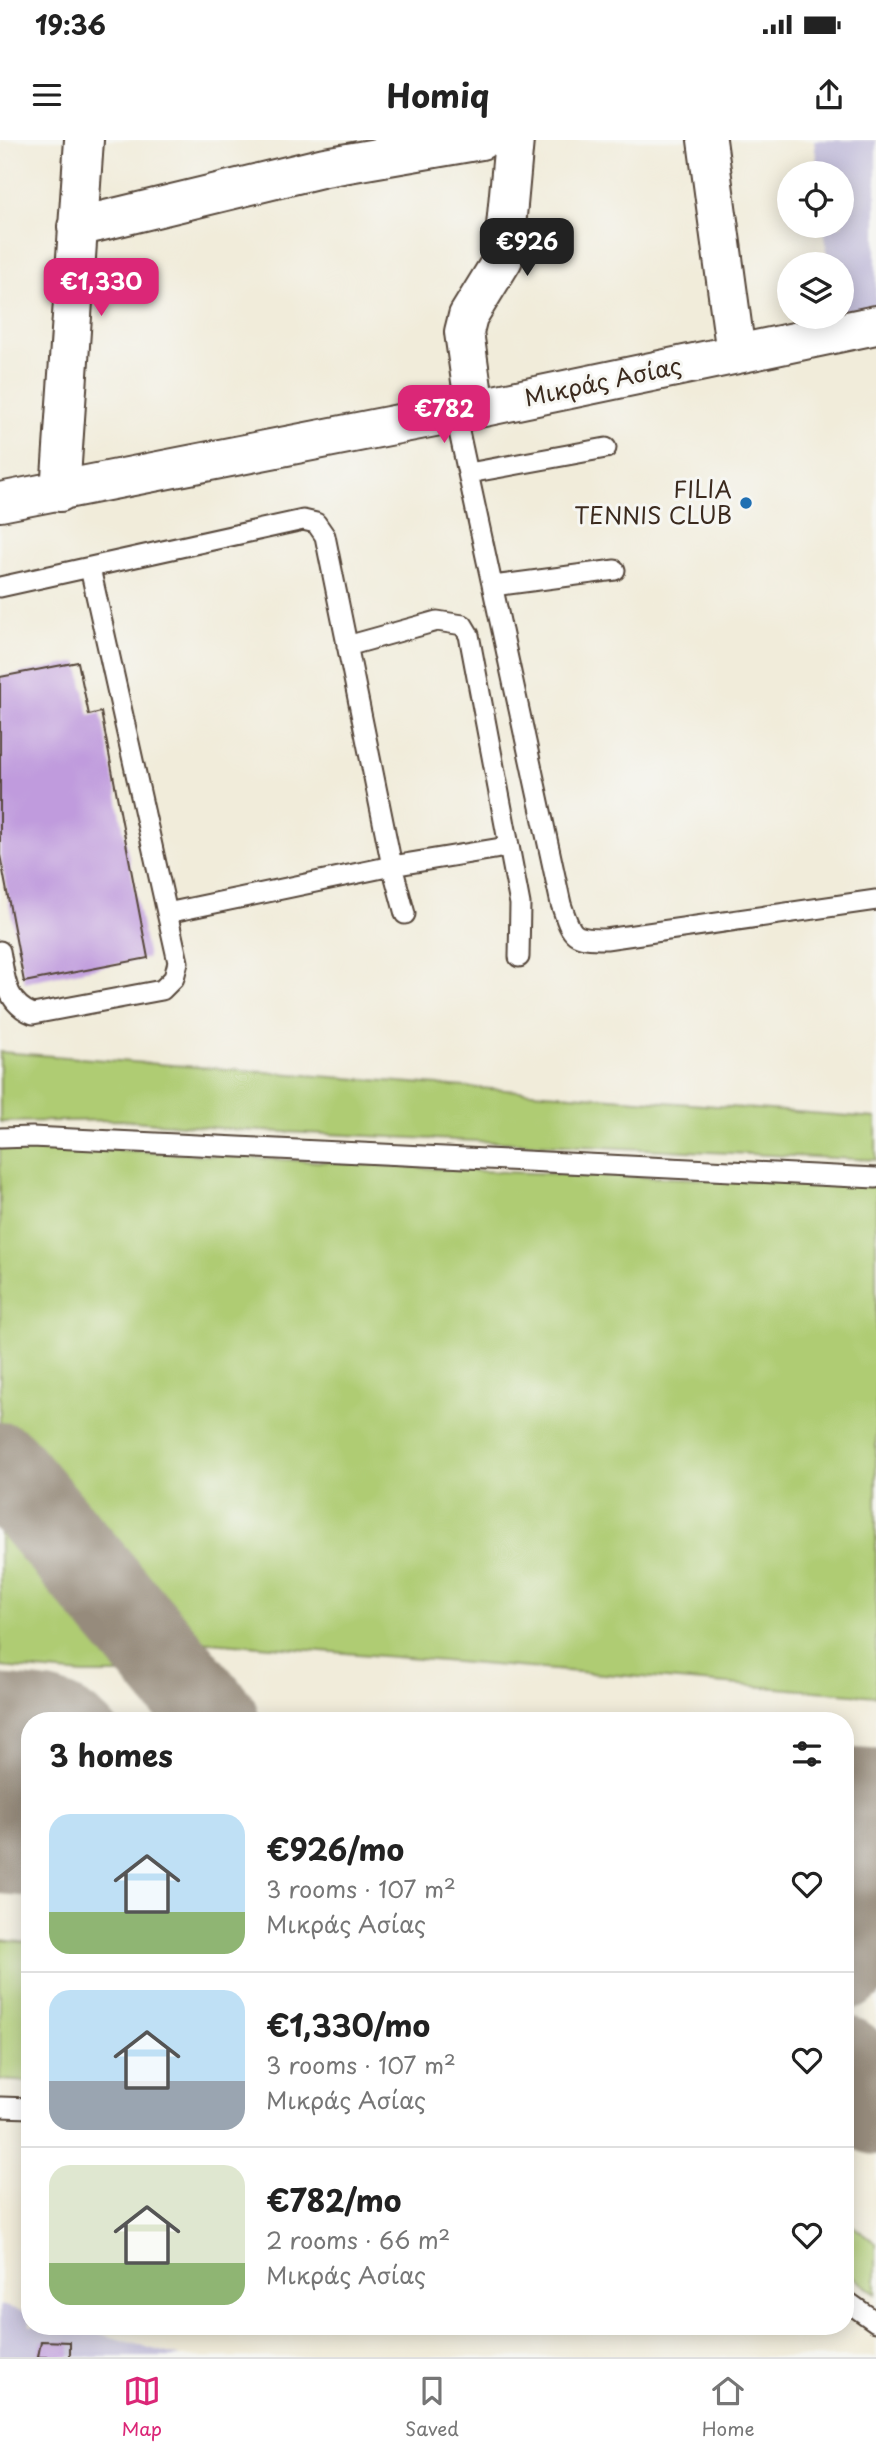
<!DOCTYPE html>
<meta charset="utf-8">
<style>
body{margin:0;font-family:"Playpen Sans",sans-serif;background:#f2f2f2;color:#222;height:100vh;display:flex;flex-direction:column;font-size:26px;white-space:nowrap}
*{box-sizing:border-box;margin:0}
p{font-size:23px;color:#767676}
.icon{flex:none;width:38px;height:38px;fill:none;stroke:currentColor;stroke-width:2;stroke-linecap:round;stroke-linejoin:round}
.map{position:relative;flex:1;overflow:hidden}
.panel{position:absolute;left:21px;top:1572px;width:833px;height:623px;display:flex;flex-direction:column;background:#fff;border-radius:28px;box-shadow:0 4px 18px #0003}
.panel>*{flex:none}
.controls{position:absolute;left:777px;top:21px;display:grid;gap:14px}
.controls a{display:grid;place-items:center;width:77px;height:77px;border-radius:50%;background:#fff;box-shadow:0 4px 18px #0003;font-size:35px}
.price{position:absolute;translate:-50% -60px;padding:0 16px;border-radius:14px;background:#db2777;color:#fff;font-size:23px;line-height:46px;filter:drop-shadow(0 2px 4px #0008)}
.price::after{content:'';position:absolute;left:50%;top:42px;width:21px;height:16px;margin-left:-10px;background:inherit;clip-path:polygon(0 0,100% 0,50% 100%)}
.price.active{background:#222;color:#fff}
ul{padding:0;list-style:none}
li{display:flex;align-items:center;gap:21px;height:175px;padding:0 28px}
li+li{border-top:2px solid #e0e0e0}
li span{display:grid;place-items:center;flex:none;width:196px;height:140px;border-radius:21px;color:#555}
li>.icon{margin-inline-start:auto}
span .icon{width:84px;height:84px;fill:#fffc;stroke-width:1}
li b{font-size:30px}
h2{display:flex;justify-content:space-between;align-items:center;height:84px;padding:0 28px;font-size:30px}
.status{display:flex;justify-content:space-between;align-items:center;height:49px;padding:0 35px;background:#fff;direction:ltr}
.status svg{height:19px;fill:currentColor}
header{display:flex;justify-content:space-between;align-items:center;height:91px;padding:0 28px;background:#fff;font-size:32px;font-weight:700}
.menu{display:flex;justify-content:space-around;align-items:center;height:98px;border-top:2px solid #e0e0e0;background:#fff;font-size:19px;color:#767676}
.menu a{display:grid;justify-items:center;gap:4px}
.menu .active{color:#db2777}
.map>svg:first-child{display:block}
.industrial{fill:#c5c0db}
.green{fill:#afcc73;stroke:#757b48;stroke-width:2}
.lines{fill:none;stroke-linecap:round;stroke-linejoin:round}
.taxiway{stroke:#968b7c;stroke-width:88}
.runway{stroke:#968b7c;stroke-width:219}
.building{fill:#c09bdd}
.lane-casing{stroke:#56473a;stroke-width:23}
.street-casing{stroke:#56473a;stroke-width:42}
.lane{stroke:#fff;stroke-width:19}
.street{stroke:#fff;stroke-width:38}
.poi-dot{fill:#1f6fb2;stroke:#f6f6f2;stroke-width:2.5}
.labels{text-anchor:middle;stroke-width:6;stroke-linejoin:round;paint-order:stroke}
.street-label{font-size:23px;fill:#3b2a1e;stroke:#f6f6f2}
.poi-label{font-size:23px;fill:#3b2a1e;stroke:#f6f6f2;text-anchor:end}
</style>
<div class="status"><b>19:36</b><svg viewBox="0 0 49 12"><path d="M0 12V9h3v3zM5 12V6h3v6zM10 12V3h3v9zM15 12V0h3v12zM26 1h20v11H26zM47 4h2v5h-2z"/></svg></div>
<header><svg class="icon" aria-label="menu" viewBox="0 0 24 24"><path d="M4 6h16M4 12h16M4 18h16"/></svg>Homiq<svg class="icon" aria-label="share" viewBox="0 0 24 24"><path d="M12 15V3M7 8l5-5 5 5M5 13v7h14v-7"/></svg></header>
<div class="map">
<svg width="876" height="2217" viewBox="0 0 876 2217">
<rect width="100%" height="100%" fill="#f6f6f2"/>
<filter id="ink" filterUnits="userSpaceOnUse"><feTurbulence type="fractalNoise" baseFrequency=".0143" numOctaves="2"/><feDisplacementMap in="SourceGraphic" scale="14" xChannelSelector="R" yChannelSelector="G"/><feConvolveMatrix kernelMatrix="1 2 1 2 8 2 1 2 1" color-interpolation-filters="sRGB"/></filter>
<filter id="wash" filterUnits="userSpaceOnUse"><feTurbulence type="fractalNoise" baseFrequency=".00686" numOctaves="4" result="noise"/><feDisplacementMap in="SourceGraphic" scale="28" xChannelSelector="R" yChannelSelector="G"/><feGaussianBlur stdDeviation="1.57" result="paint"/><feColorMatrix in="noise" values="0 0 0 0 0 0 0 0 0 0 0 0 0 0 0 0 0 1.4 0 .05"/><feComposite in="paint" operator="in"/></filter>
<g filter="url(#wash)">
<rect width="100%" height="100%" fill="#f1ecda"/>
<path class="industrial" d="M814,0h62v180l-34,-3v-53h-14l-4,-38h18v-53h-24z
M0,2165l30,8v13h43l108,31h-181z"/>
<path class="green" d="M0,912l876,66v42l-634,-30 -121,-10 -121,2z
M53,1006l425,25 398,14v511l-691,-56 -185,-211v-281z
M0,1375l130,159h-47l-83,-7z
M0,1800l30,3v139l-30,-2z
M845,2080l31,23v51l-31,-23z"/>
<g class="lines">
<path class="taxiway" d="M0,1326l215,254
M845,1827l6,-17 25,-38
M845,1920l3,10 28,41"/>
<path class="runway" d="M0,1644l30,3
M845,1716l31,2"/>
</g>
<g id="blocks">
<path class="building" d="M78,522l11,53 12,-3 47,246 -124,24 -24,-127v-178z
M41,2201l29,1v15h-32z"/>
</g>
</g>
<g filter="url(#ink)">
<use href="#blocks" fill-opacity="0" stroke="#56473a" stroke-width="2"/>
<g class="lines">
<defs>
<path id="lane" d="M455,273l106,491c11,32 10,35 45,35l270,-39
M469,333l137,-25
M493,446l122,-16
M0,447l303,-67 13,3 9,13 67,330 13,48
M347,506l90,-25 26,4 6,10 51,269 -1,53
M167,773l225,-47 115,-19
M0,811c5,26 5,52 33,63l129,-24 12,-12 4,-16 -88,-394
M0,998l32,-1 844,41
M0,1967l30,1
M845,2160l31,22"/>
<path id="street" d="M707,0l29,214
M77,87l248,-60 156,-27
M475,269l-11,-77 4,-16 35,-57 11,-119
M60,352l24,-352
M0,362l455,-89 421,-88"/>
</defs>
<use href="#lane" class="lane-casing"/>
<use href="#street" class="street-casing"/>
<use href="#lane" class="lane"/>
<use href="#street" class="street"/>
</g>
</g>
<circle class="poi-dot" cx="746" cy="363" r="7"/>
<g class="labels">
<g class="street-label">
<text transform="translate(603 242) rotate(-12)" y="8">Μικράς Ασίας</text>
</g>
<g class="poi-label">
<text x="732" y="358">FILIA<tspan x="732" dy="26">TENNIS CLUB</tspan></text>
</g>
</g>
</svg>
<div class="controls">
<a><svg class="icon" aria-label="locate" viewBox="0 0 24 24"><circle cx="12" cy="12" r="6"/><path d="M12 2v4M12 18v4M2 12h4M18 12h4"/></svg></a>
<a><svg class="icon" aria-label="layers" viewBox="0 0 24 24"><path d="M12 4l9 5-9 5-9-5zM3 14l9 5 9-5"/></svg></a>
</div>
<b class="price active" style="left:527px;top:138px">€926</b>
<b class="price" style="left:101px;top:178px">€1,330</b>
<b class="price" style="left:444px;top:305px">€782</b>
<section class="panel">
<h2>3 homes<svg class="icon" aria-label="filters" viewBox="0 0 24 24"><path d="M4 7h16M4 17h16"/><circle cx="9" cy="7" r="2"/><circle cx="15" cy="17" r="2"/></svg></h2>
<ul>
<li><span style="background:linear-gradient(#bfe0f5 70%,#8fb573 0)"><svg class="icon" aria-label="home" viewBox="0 0 24 24"><path d="M3 11l9-7 9 7M6 9v11h12V9"/></svg></span><div><b>€926/mo</b><p>3 rooms · 107 m²</p><p>Μικράς Ασίας</p></div><svg class="icon" aria-label="heart" viewBox="0 0 24 24"><path d="M12 20l-8-8c-3-5 5-10 8-4 3-6 11-1 8 4z"/></svg></li>
<li><span style="background:linear-gradient(#bfe0f5 65%,#9aa5b1 0)"><svg class="icon" aria-label="home" viewBox="0 0 24 24"><path d="M3 11l9-7 9 7M6 9v11h12V9"/></svg></span><div><b>€1,330/mo</b><p>3 rooms · 107 m²</p><p>Μικράς Ασίας</p></div><svg class="icon" aria-label="heart" viewBox="0 0 24 24"><path d="M12 20l-8-8c-3-5 5-10 8-4 3-6 11-1 8 4z"/></svg></li>
<li><span style="background:linear-gradient(#dfe7d0 70%,#8fb573 0)"><svg class="icon" aria-label="home" viewBox="0 0 24 24"><path d="M3 11l9-7 9 7M6 9v11h12V9"/></svg></span><div><b>€782/mo</b><p>2 rooms · 66 m²</p><p>Μικράς Ασίας</p></div><svg class="icon" aria-label="heart" viewBox="0 0 24 24"><path d="M12 20l-8-8c-3-5 5-10 8-4 3-6 11-1 8 4z"/></svg></li>
</ul>
</section>
</div>
<nav class="menu">
<a class="active"><svg class="icon" aria-label="map" viewBox="0 0 24 24"><path d="M3 6l6-2 6 2 6-2v14l-6 2-6-2-6 2zM9 4v14M15 6v14"/></svg>Map</a>
<a><svg class="icon" aria-label="saved" viewBox="0 0 24 24"><path d="M7 4h10v16l-5-4-5 4z"/></svg>Saved</a>
<a><svg class="icon" aria-label="home" viewBox="0 0 24 24"><path d="M3 11l9-7 9 7M6 9v11h12V9"/></svg>Home</a>
</nav>
